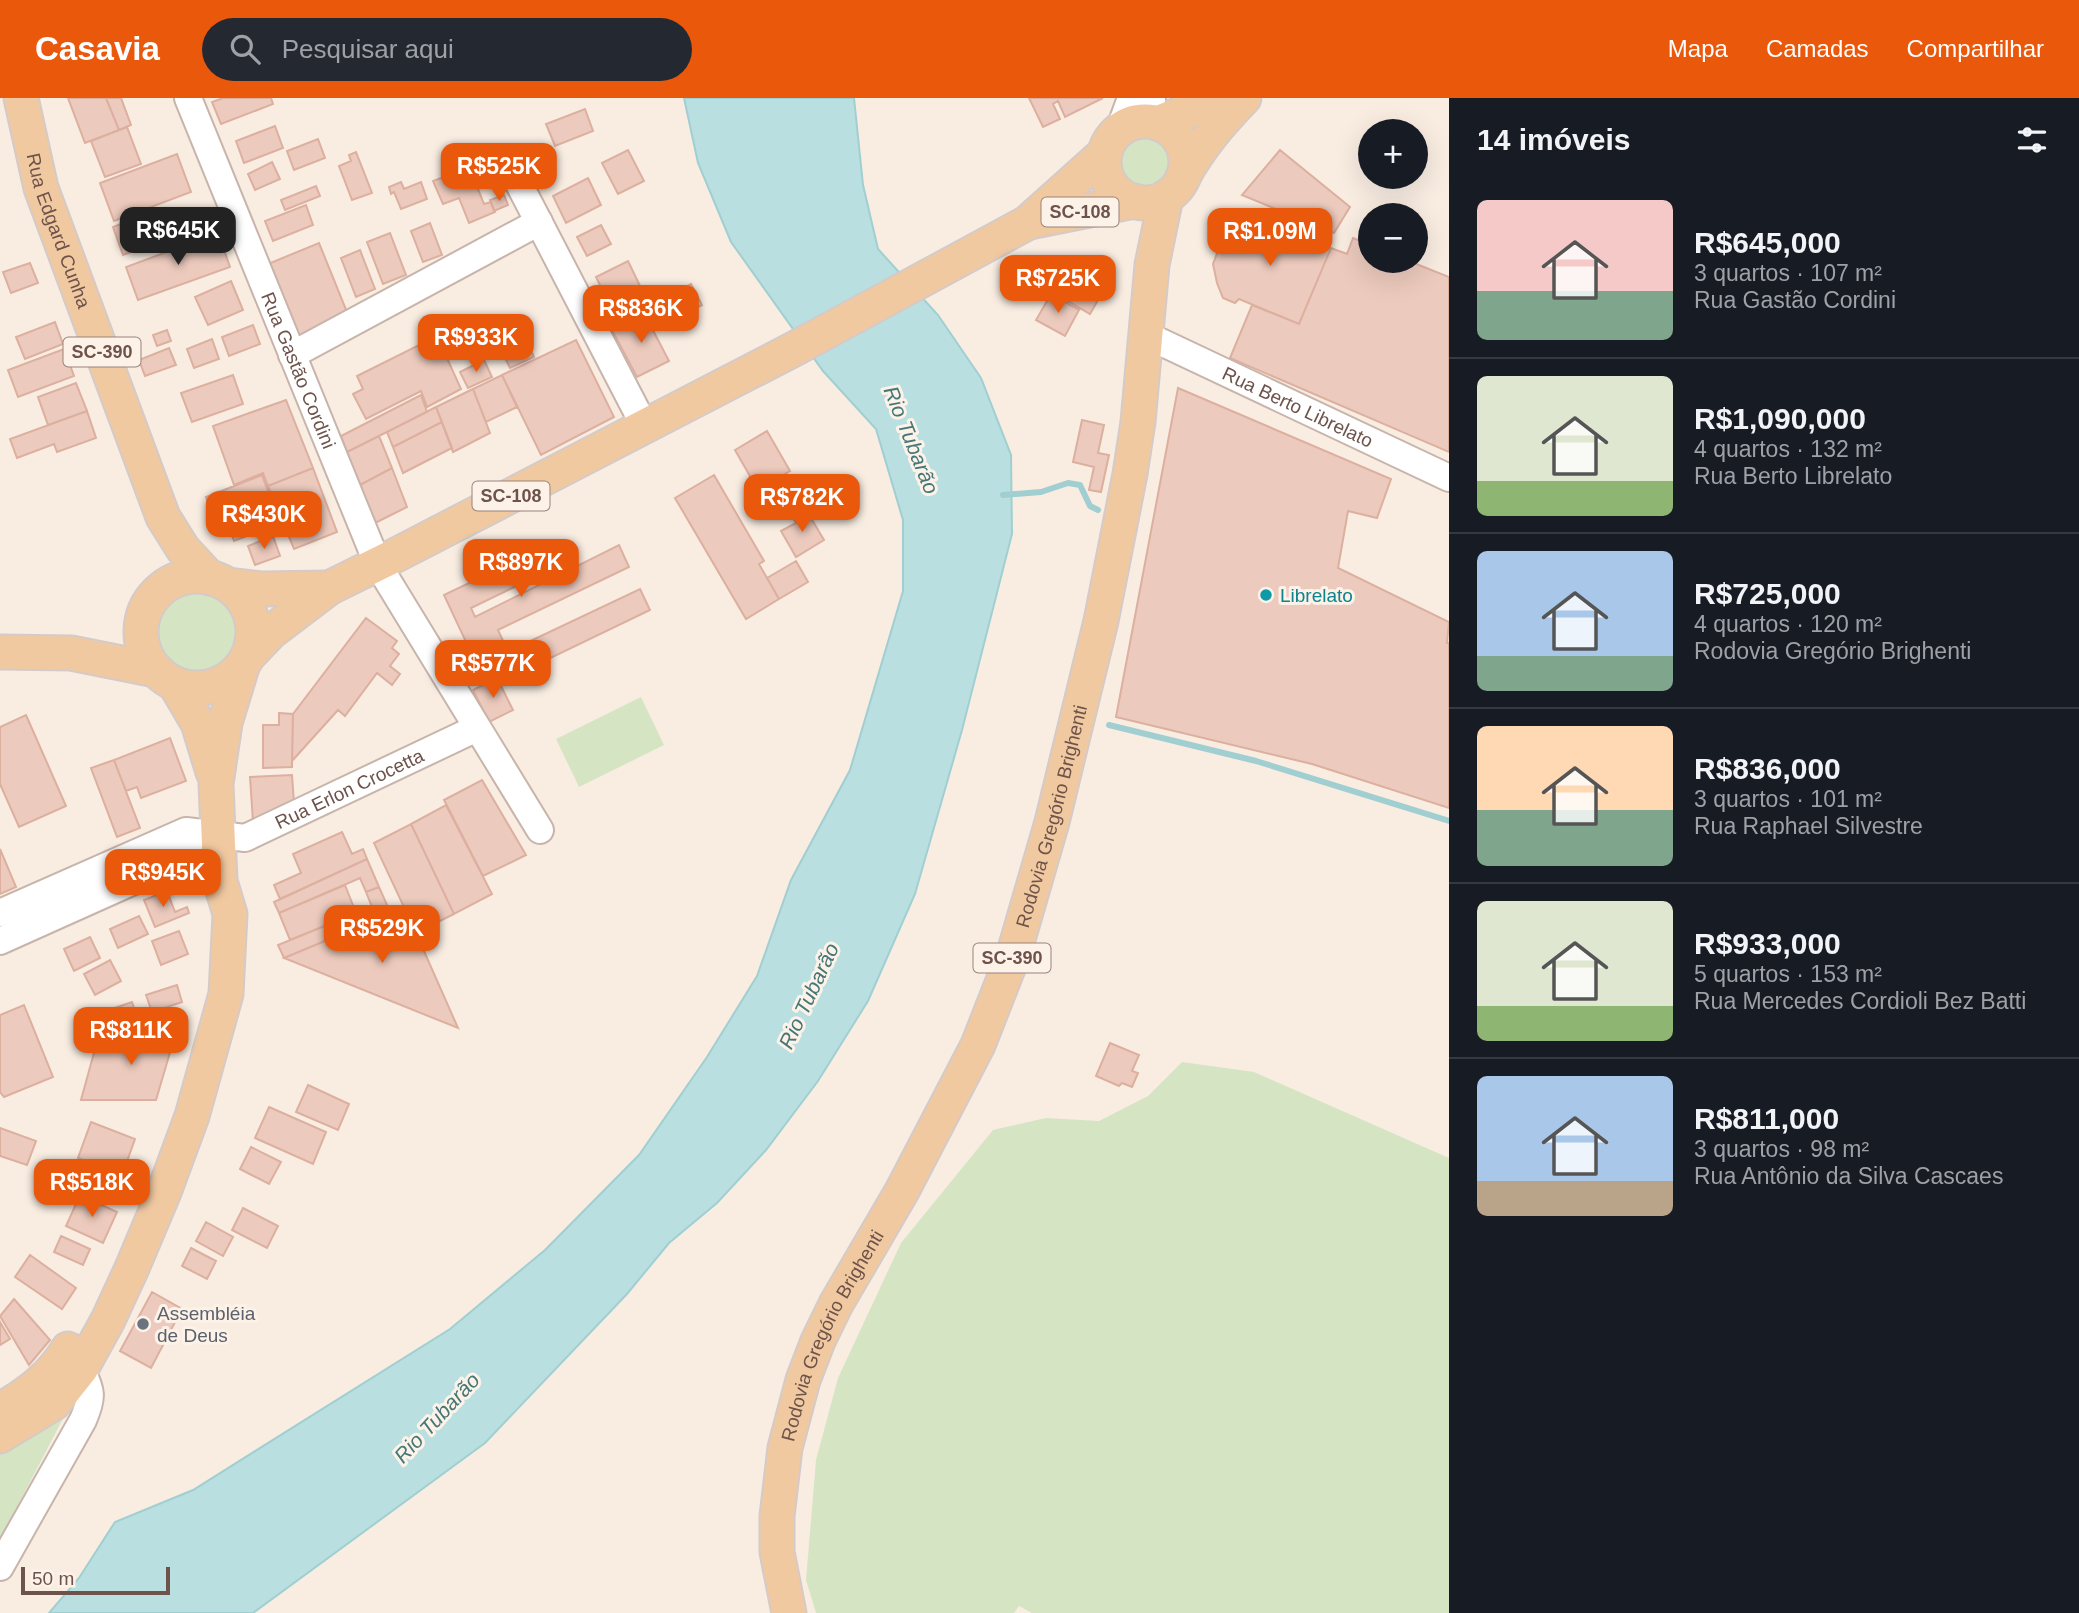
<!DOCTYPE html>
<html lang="pt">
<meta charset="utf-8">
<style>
body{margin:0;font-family:Arial,sans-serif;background:#242831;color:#f1f3f6;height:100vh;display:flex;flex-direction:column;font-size:26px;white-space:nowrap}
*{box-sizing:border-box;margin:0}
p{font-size:23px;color:#9ea1a6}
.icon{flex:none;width:38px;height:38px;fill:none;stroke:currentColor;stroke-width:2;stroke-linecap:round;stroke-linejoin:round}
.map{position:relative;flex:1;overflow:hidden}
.side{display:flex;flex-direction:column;background:#171b24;width:630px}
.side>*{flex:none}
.fabs{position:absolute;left:1358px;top:21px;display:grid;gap:14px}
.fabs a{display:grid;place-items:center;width:70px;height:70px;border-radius:50%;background:#171b24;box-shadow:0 7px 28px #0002;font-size:35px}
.scale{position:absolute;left:21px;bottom:18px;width:149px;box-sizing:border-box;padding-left:7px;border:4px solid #6e534b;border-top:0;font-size:19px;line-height:24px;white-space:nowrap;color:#6e534b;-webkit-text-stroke:5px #fdf2e8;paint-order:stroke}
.price{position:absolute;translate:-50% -60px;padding:0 16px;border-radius:14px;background:#ea580c;color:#fff;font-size:23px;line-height:46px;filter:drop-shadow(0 2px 4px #0008)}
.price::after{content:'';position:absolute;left:50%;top:42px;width:21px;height:16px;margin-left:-10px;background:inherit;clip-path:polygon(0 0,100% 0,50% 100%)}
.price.active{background:#222;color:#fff}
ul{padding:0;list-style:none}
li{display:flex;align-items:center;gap:21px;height:175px;padding:0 28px}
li+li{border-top:2px solid #363941}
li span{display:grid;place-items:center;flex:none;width:196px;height:140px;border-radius:10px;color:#555}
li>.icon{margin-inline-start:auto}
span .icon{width:84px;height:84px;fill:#fffc;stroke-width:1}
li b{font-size:30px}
h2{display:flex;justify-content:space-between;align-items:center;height:84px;padding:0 28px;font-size:30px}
header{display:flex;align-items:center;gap:42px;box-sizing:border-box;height:98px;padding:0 35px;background:#ea580c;color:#fff}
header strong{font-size:33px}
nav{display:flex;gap:38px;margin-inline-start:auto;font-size:24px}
.search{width:490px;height:63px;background:#242831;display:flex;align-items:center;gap:18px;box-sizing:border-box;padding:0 24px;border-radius:38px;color:#9ea1a6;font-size:26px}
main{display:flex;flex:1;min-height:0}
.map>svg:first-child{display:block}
.green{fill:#d5e5c3}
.water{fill:#b9dfe0;stroke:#a1cfd1;stroke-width:2}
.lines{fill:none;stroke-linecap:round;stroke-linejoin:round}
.stream{stroke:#a1cfd1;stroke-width:6}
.building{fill:#eccabd;stroke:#dcaf9f;stroke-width:2}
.minor-casing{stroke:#c8b4aa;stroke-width:30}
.major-casing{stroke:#d4cbc9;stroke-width:37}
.minor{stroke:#fff;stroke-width:26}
.major{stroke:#f1c9a1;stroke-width:33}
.culture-dot{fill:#0f9aa8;stroke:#fdf2e8;stroke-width:2.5}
.worship-dot{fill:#6b7280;stroke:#fdf2e8;stroke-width:2.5}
.labels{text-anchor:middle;stroke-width:6;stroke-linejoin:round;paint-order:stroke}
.shield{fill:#fdf2e8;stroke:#99837a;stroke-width:2}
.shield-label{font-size:18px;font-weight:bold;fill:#6e534b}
.street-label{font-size:19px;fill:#6e534b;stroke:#fdf2e8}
.culture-label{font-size:19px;fill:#0d838f;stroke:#fdf2e8;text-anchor:start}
.worship-label{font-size:19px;fill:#5b616d;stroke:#fdf2e8;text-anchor:start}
.water-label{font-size:21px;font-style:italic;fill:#457779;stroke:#fdf2e8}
</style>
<header>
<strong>Casavia</strong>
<div class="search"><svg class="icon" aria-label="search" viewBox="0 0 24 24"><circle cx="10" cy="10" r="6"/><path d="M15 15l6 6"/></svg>Pesquisar aqui</div>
<nav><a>Mapa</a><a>Camadas</a><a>Compartilhar</a></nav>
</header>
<main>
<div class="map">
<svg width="1449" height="1515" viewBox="0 0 1449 1515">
<rect width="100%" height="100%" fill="#f9ede2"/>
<path class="green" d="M1116 65a29 29 0 1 1 58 0a29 29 0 1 1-58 0Z
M152 535a47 47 0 1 1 94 0a47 47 0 1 1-94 0Z
M641,599l23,48 -85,42 -23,-48z
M1182,964l72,10 195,86v455h-417l-13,-7 -5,7h-198l-10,-33 10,-120 22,-82 63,-135 92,-113 53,-12 53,3 49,-25z
M70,1307l-70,135v-88z"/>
<path class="water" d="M684,0h170l9,87 15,64 60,66 43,63 30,77 1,79 -50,196 -47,164 -47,107 -50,80 -52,69 -49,53 -48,40 -42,51 -142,149 -232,170h-204l30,-35 36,-56 78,-32 257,-161 95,-79 94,-95 68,-98 50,-81 34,-96 59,-110 53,-179v-71l-27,-91 -53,-58 -92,-129 -33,-79z"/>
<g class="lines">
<path class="stream" d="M1003,397l38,-3 27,-9 12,2 10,21 8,4
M1109,627l147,36 193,60"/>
</g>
<path class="building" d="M68,0h38l13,32 -34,13z
M106,0h15l10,27 -12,5z
M223,0h48l2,6 -52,20 -9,-22z
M1029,0h74l-38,19 -7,-16 -5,3 7,15 -17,8z
M585,11l8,22 -38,15 -9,-22z
M275,28l8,22 -39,15 -8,-22z
M127,29l14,37 -36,13 -14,-36z
M318,41l7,19 -31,12 -7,-19z
M628,52l16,31 -26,13 -16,-31z
M1280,52l70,57 -16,26 -92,-38z
M356,54l16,41 -20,7 -13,-34 12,-5 -2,-6z
M177,56l14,38 -77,29 -14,-38z
M272,64l8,17 -25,11 -7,-16z
M469,69l15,37 7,-2 4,10 -26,11 -10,-25 -16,6 -10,-23z
M588,80l13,27 -35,18 -13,-27z
M401,84l3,7 17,-7 6,17 -26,10 -7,-17 -3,2 -2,-7z
M316,88l4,10 -35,14 -4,-10z
M504,97l4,10 -14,6 -4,-11z
M306,107l7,20 -40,16 -8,-20z
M146,116l11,28 -34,13 -10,-28z
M1255,118l76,32 -32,76 -60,-25 -4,4 -12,-5 -6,-15 -4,-19 9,-24 19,-7 4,-12z
M430,125l12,32 -19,7 -12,-31z
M601,127l10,19 -24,12 -10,-19z
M218,135l12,34 -92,33 -12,-33z
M390,135l16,42 -23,9 -16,-42z
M1353,140l17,7v16h39l40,16v175l-219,-94 22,-53 47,19 32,-76 16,6z
M319,145l30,74 -50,21 -31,-74z
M360,152l15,39 -19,8 -15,-39z
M628,163l15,31 -32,16 -15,-31z
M30,165l8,20 -27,10 -8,-21z
M1066,166l40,22 -16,28 -39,-23z
M231,183l12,29 -35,15 -13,-28z
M691,186l11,21 -44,22 -11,-22z
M1051,196l28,16 -14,26 -29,-16z
M644,215l25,48 -32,16 -25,-47z
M55,224l8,22 -38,15 -9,-22z
M253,227l7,19 -31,12 -7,-19z
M167,232l4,11 -14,5 -4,-11z
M437,238l24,53 -34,18 -6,-16 -55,28 -13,-25 10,-5 -6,-13z
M212,241l7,20 -25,9 -7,-19z
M576,242l38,77 -73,38 -39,-80z
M527,243l7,16 -24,11 -8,-16z
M169,250l7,17 -31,11 -6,-16z
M64,251l10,27 -56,21 -10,-27z
M484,262l8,17 -24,11 -8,-16z
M233,277l10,29 -51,18 -11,-29z
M502,277l15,32 -31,15 -13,-33z
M76,285l11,28 -39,14 -10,-28z
M1178,290l213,91 -14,39 -29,-7 -10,57 111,54 -2,21h2v165l-137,-44 -196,-47z
M473,291l17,44 -37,19 -17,-45z
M421,297l6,17 -80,40 -6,-16z
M286,302l27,68 -45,18 -5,-13 -29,12 -21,-59z
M436,309l6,15 -49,25 -6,-15z
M87,313l9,27 -39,14 -3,-8 -37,14 -7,-19z
M1082,322l22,5 -6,28 11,2 -8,37 -12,-2 5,-23 -21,-5z
M442,324l10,26 -49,25 -10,-26z
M767,333l23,40 -32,19 -23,-40z
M379,338l13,32 -32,17 -13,-33z
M313,370l24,64 -43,17 -26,-63z
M392,370l15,39 -32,16 -15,-38z
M262,377l8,22 -55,22 -9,-22z
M714,377l50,86 -5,3 20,35 -33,20 -71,-121z
M273,399l11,28 -11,5 -11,-28z
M256,409l9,22 -31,12 -7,-20 25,-9 -1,-3z
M805,410l19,32 -28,17 -15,-26 15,-8 -4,-7z
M273,438l7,20 -25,9 -7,-19z
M559,442l9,21 -97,47 4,9 144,-72 10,22 -131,63 13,28 -39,18 -13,-28 8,-4 -23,-49z
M796,463l12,21 -29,17 -12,-21z
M640,491l10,21 -116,56 -10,-22z
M366,520l31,23 -5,7 7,6 -9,12 10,8 -8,11 -15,-12 -32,43 -7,-6 -46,51 1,-47z
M497,580l16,32 -24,12 -16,-32z
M279,615l14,1 -1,53 -29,1v-43h16z
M26,617l40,91 -47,21 -19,-43v-57z
M170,640l16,43 -45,17 -4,-11 -11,4 -12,-31z
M114,662l26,68 -23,9 -26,-69z
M292,677l2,28 -41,19 -3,-45z
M482,682l44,75 -43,21 -39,-76z
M446,707l46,89 -38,20 -43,-90z
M411,726l43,90 -38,19 -42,-90z
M342,734l10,22 11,-5 4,10 -87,40 -6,-14 27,-12 -8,-19z
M0,751l16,38 -16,7z
M367,761l12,28 -13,5 -6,-14 -81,35 -5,-11z
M345,787l11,28 -66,27 -11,-27z
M379,789l12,27 -107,44 -6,-13 94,-38 -6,-15z
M167,793l8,21 12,-5 2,6 -34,14 -11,-27z
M403,810l13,25 42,95 -174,-70z
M139,818l9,18 -30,14 -8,-19z
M179,833l9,23 -27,11 -9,-24z
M90,839l10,21 -26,13 -10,-22z
M110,862l11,21 -26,14 -11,-21z
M177,887l5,17 -30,10 -6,-17z
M132,904l7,20 -39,12 -6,-19z
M24,907l29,72 -49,20 -4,-5v-77z
M179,924l-23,78h-75l14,-51z
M1110,945l29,12 -7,16 6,2 -6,14 -10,-4 -3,3 -23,-10z
M308,987l41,19 -11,26 -42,-18z
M269,1009l57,25 -13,32 -58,-26z
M91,1024l44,17 -13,36 -44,-17z
M0,1030l36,13 -9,24 -27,-9z
M251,1049l30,15 -12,22 -29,-15z
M73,1064l14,7 -7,13 -13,-6z
M87,1071l29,14 -9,18 -29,-14z
M80,1097l37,17 -14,31 -37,-17z
M243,1110l35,18 -11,22 -35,-18z
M206,1124l27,15 -10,19 -27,-15z
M61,1138l29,13 -7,16 -29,-13z
M191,1150l25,13 -9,18 -25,-13z
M30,1157l46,33 -14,21 -47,-32z
M152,1194l30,17 -31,59 -31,-17z
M14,1201l36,41 -21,25 -29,-49z
M0,1224l10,17 -10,6z"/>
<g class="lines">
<defs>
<g id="minor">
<path id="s1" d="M188,0l190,467 162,265"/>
<path d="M1151,24l1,-24"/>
<path d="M1119,33l12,-33"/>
<path d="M518,84l127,245"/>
<path id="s2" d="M1146,237l303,143"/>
<path d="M292,257l247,-133"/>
<path id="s3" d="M0,815l186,-82 59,7 232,-110"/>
<path d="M0,843l194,-87 24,-18"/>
<path d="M0,1469l83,-147c10,-23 9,-29 -2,-51"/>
</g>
<g id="major">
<path id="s4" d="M21,0l20,90 122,329 20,32 27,29"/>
<circle cx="1145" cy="64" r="41"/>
<path d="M1157,25l65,-25"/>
<path d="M1183,79c17,-31 37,-54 61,-79"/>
<path d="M1029,124l105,-21"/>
<circle cx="197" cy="534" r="56"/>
<path d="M228,487l34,4 67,-1"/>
<path d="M0,554l71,1 85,17"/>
<path d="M250,556l21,-22 58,-44 71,-35 394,-204 233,-126 78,-70"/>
<path d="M175,586l23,39 15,49"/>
<path d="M0,1312c28,-16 51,-33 68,-61"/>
<path d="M0,1338l54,-33 27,-34 27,-49 24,-52 32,-76 28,-76 34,-122 4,-80 -10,-33 -4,-97 9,-61 17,-56"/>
<path id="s5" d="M789,1515l-12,-61v-36l8,-68 18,-68 15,-39 18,-37 66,-113 76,-146 36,-92 38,-131 49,-201 29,-147 8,-52 14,-157 14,-68"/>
</g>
</defs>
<use href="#minor" class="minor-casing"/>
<use href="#major" class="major-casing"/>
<use href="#minor" class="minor"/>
<use href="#major" class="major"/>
</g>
<circle class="culture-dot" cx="1266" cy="497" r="7"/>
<circle class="worship-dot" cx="143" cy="1226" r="7"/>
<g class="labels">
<g class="shield">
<rect x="1041.5" y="99.5" width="77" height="29" rx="5"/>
<rect x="63.5" y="239.5" width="77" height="29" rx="5"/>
<rect x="472.5" y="383.5" width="77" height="29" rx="5"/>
<rect x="973.5" y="845.5" width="77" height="29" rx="5"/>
</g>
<g class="shield-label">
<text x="1080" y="120">SC-108</text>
<text x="102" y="260">SC-390</text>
<text x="511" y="404">SC-108</text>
<text x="1012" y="866">SC-390</text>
</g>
<g class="street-label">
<text dy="7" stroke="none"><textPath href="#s4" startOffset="138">Rua Edgard Cunha</textPath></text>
<text dy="7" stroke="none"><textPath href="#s1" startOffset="294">Rua Gastão Cordini</textPath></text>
<text dy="7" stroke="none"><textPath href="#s2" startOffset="168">Rua Berto Librelato</textPath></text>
<text dy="7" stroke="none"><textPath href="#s3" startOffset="378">Rua Erlon Crocetta</textPath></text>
<text dy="7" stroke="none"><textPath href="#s5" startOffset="856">Rodovia Gregório Brighenti</textPath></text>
<text dy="7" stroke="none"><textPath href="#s5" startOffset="289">Rodovia Gregório Brighenti</textPath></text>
</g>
<g class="culture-label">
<text x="1280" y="504">Librelato</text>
</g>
<g class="worship-label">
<text x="157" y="1222">Assembléia<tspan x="157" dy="22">de Deus</tspan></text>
</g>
<g class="water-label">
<text transform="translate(911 342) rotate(68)" y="7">Rio Tubarão</text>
<text transform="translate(809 898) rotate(-65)" y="7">Rio Tubarão</text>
<text transform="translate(437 1320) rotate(-47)" y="7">Rio Tubarão</text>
</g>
</g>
</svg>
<div class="fabs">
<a>+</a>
<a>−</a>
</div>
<div class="scale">50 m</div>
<b class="price" style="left:499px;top:105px">R$525K</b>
<b class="price active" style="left:178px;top:169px">R$645K</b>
<b class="price" style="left:1270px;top:170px">R$1.09M</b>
<b class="price" style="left:1058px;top:217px">R$725K</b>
<b class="price" style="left:641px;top:247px">R$836K</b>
<b class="price" style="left:476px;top:276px">R$933K</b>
<b class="price" style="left:802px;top:436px">R$782K</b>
<b class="price" style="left:264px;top:453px">R$430K</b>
<b class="price" style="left:521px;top:501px">R$897K</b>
<b class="price" style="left:493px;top:602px">R$577K</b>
<b class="price" style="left:163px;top:811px">R$945K</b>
<b class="price" style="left:382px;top:867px">R$529K</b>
<b class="price" style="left:131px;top:969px">R$811K</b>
<b class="price" style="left:92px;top:1121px">R$518K</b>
</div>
<section class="side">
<h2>14 imóveis<svg class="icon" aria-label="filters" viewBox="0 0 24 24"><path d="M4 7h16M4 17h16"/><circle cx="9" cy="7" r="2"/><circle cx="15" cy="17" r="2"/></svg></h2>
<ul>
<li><span style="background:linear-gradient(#f6c9c9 65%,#7fa58c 0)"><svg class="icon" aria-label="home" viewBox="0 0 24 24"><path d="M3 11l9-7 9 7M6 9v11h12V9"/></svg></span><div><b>R$645,000</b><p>3 quartos · 107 m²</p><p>Rua Gastão Cordini</p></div></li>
<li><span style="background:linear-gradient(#dfe7d0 75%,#8fb573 0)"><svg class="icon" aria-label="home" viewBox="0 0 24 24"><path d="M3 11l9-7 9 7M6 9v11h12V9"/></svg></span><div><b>R$1,090,000</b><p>4 quartos · 132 m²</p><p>Rua Berto Librelato</p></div></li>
<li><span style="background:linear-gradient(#a9c7e8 75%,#7fa58c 0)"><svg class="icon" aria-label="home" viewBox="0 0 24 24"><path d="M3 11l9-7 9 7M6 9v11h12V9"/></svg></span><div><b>R$725,000</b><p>4 quartos · 120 m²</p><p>Rodovia Gregório Brighenti</p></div></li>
<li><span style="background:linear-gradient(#ffd9b3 60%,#7fa58c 0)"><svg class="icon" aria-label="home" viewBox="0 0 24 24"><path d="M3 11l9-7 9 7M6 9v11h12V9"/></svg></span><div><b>R$836,000</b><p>3 quartos · 101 m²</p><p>Rua Raphael Silvestre</p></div></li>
<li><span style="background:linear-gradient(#dfe7d0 75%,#8fb573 0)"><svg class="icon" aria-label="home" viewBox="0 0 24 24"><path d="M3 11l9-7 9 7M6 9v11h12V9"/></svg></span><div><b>R$933,000</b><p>5 quartos · 153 m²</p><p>Rua Mercedes Cordioli Bez Batti</p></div></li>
<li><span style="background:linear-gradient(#a9c7e8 75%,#b9a48a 0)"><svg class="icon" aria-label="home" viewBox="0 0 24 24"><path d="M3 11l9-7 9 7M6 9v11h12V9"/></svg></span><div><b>R$811,000</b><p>3 quartos · 98 m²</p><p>Rua Antônio da Silva Cascaes</p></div></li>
</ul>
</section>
</main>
